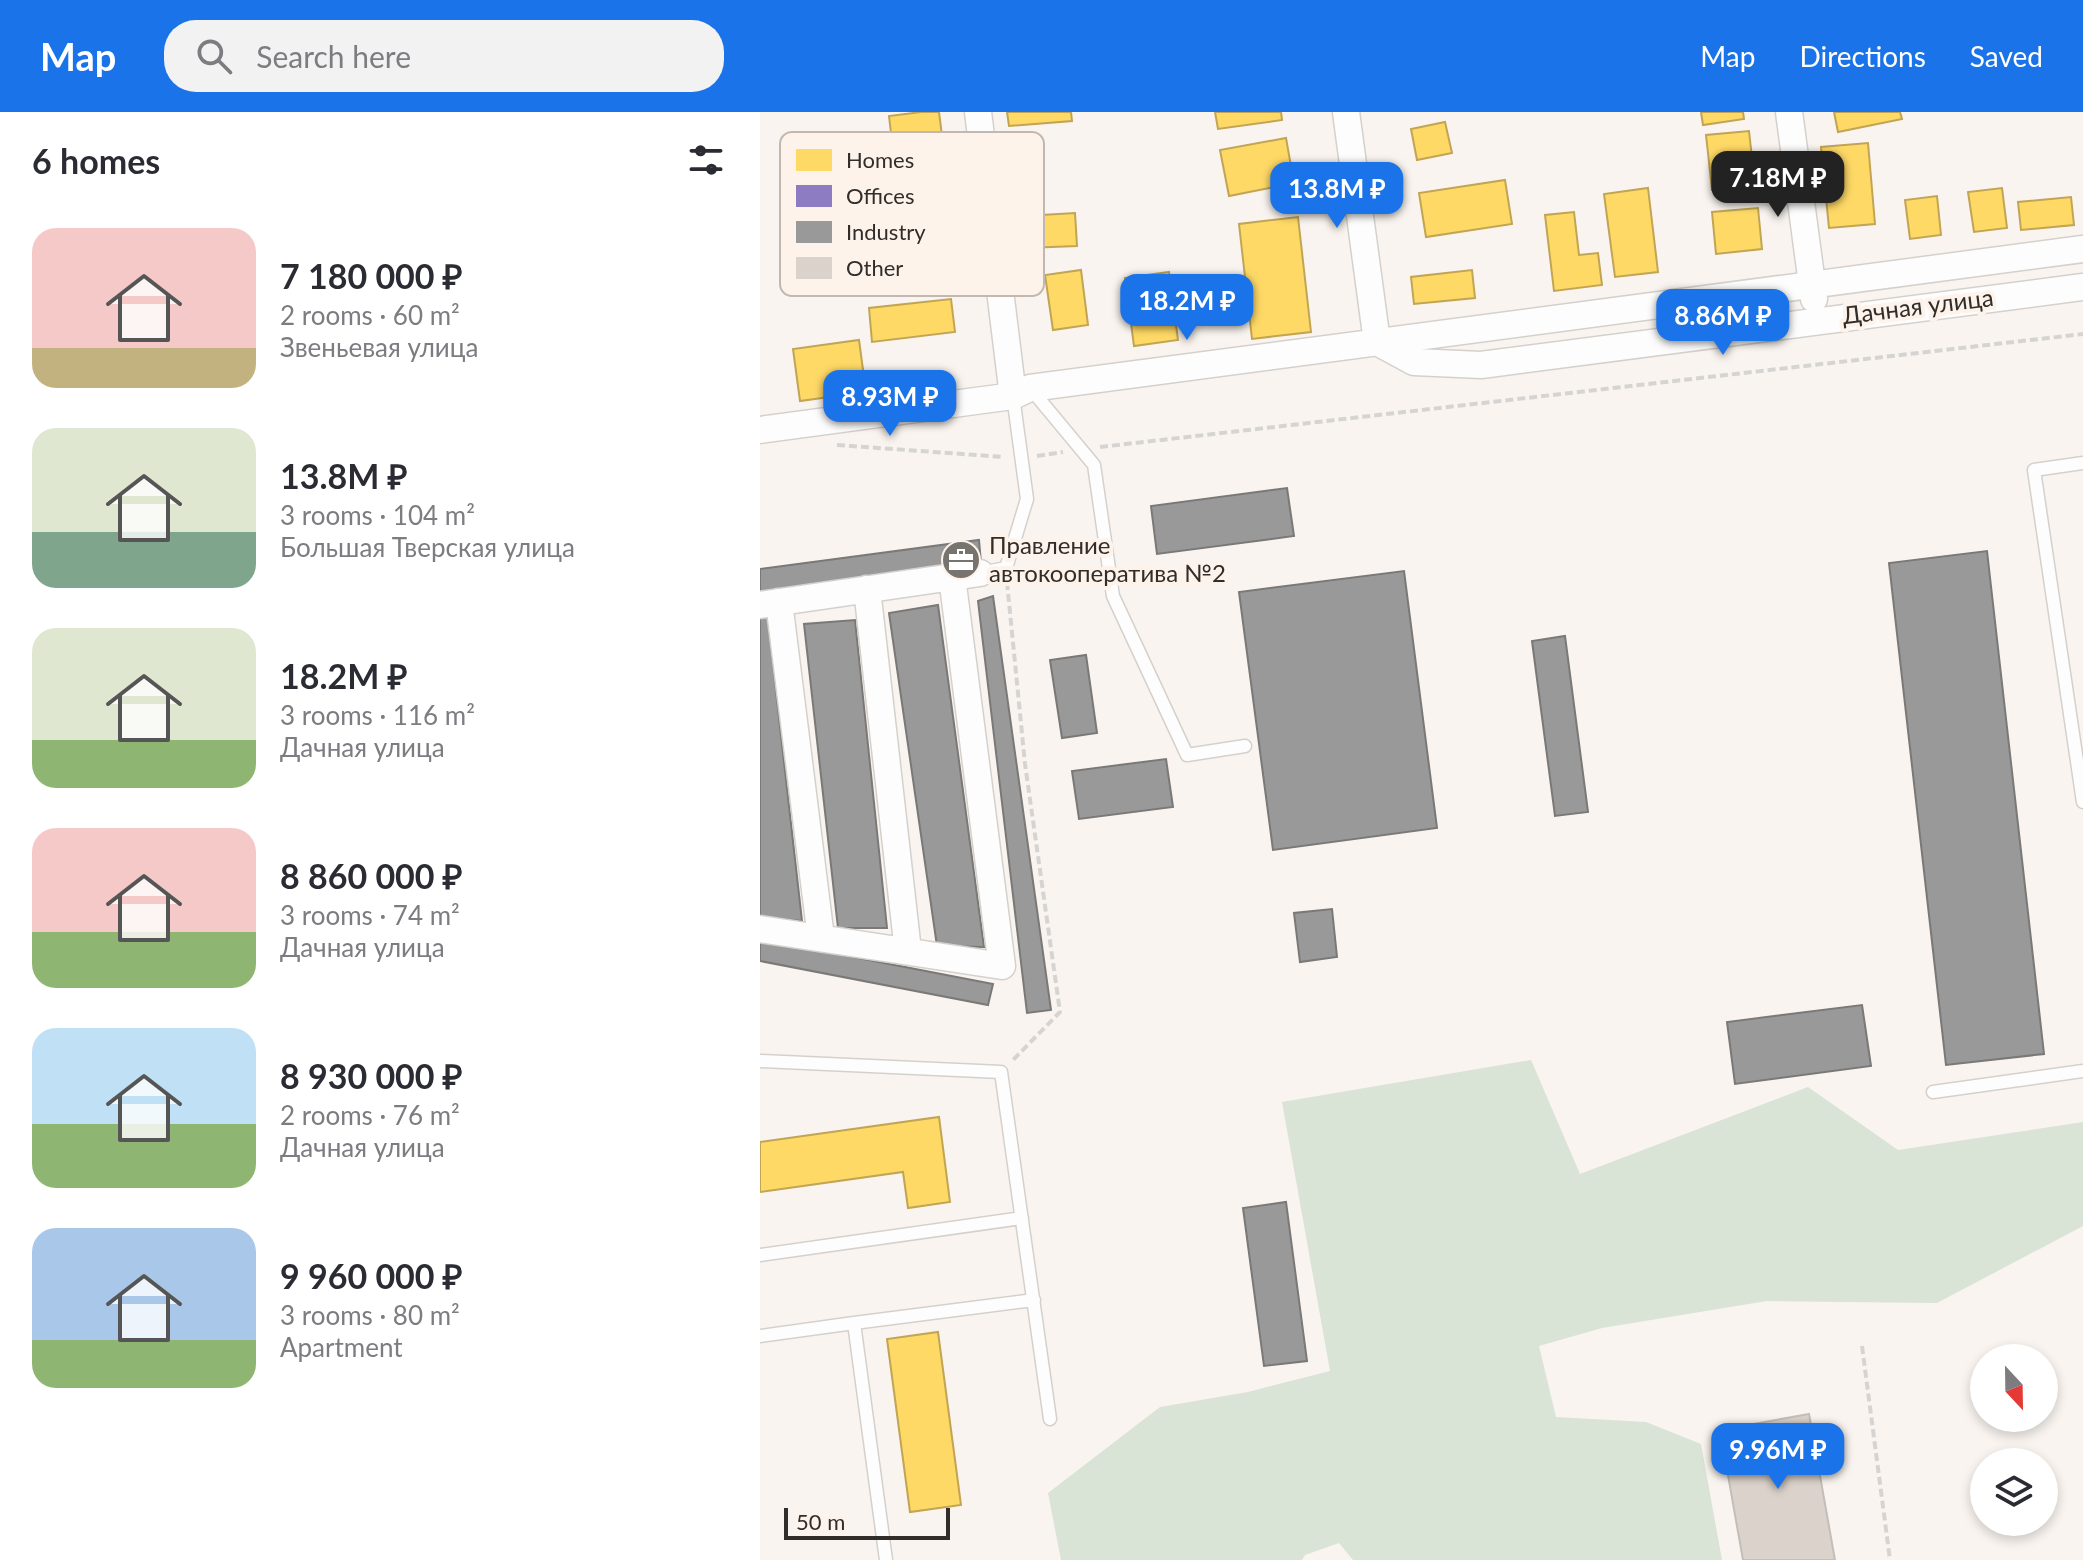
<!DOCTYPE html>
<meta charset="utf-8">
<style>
body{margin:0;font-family:Lato,sans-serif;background:#f2f2f3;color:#2b2b33;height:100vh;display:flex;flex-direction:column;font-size:30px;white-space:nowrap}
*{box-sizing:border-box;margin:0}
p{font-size:26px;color:#7c7c81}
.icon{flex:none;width:44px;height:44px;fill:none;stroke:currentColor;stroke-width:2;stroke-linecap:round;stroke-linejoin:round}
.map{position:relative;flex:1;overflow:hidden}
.side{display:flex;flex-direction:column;background:#fff;width:760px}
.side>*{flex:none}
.needle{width:52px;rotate:158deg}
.controls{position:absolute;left:1210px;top:1232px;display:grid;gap:16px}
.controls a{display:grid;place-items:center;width:88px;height:88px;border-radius:50%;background:#fff;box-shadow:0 4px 12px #0003;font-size:40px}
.scale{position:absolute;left:24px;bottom:20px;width:166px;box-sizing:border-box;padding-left:8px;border:4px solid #312d2a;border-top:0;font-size:22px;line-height:28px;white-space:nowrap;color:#312d2a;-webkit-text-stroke:6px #fdf3eb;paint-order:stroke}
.price{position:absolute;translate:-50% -68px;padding:0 18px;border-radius:16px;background:#1a73e8;color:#fff;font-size:26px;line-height:52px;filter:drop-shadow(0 2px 4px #0008)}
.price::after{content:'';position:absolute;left:50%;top:48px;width:24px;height:18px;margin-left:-12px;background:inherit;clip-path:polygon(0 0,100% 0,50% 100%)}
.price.on{background:#222;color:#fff}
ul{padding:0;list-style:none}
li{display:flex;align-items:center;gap:24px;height:200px;padding:0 32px}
li span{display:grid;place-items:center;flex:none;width:224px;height:160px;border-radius:24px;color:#555}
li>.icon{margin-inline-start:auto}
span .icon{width:96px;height:96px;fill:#fffc;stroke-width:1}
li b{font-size:34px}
h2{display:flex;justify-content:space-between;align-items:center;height:96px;padding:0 32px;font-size:34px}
header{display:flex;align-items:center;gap:48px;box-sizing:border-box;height:112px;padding:0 40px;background:#1a73e8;color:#fff}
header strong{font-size:38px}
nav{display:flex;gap:44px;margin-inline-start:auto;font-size:28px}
.search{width:560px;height:72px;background:#f2f2f3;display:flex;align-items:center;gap:20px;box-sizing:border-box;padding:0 28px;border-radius:32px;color:#7c7c81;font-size:30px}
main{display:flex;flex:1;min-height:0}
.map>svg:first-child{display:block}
.green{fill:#d9e3d6}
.homes{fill:#ffd966;stroke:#c1a554;stroke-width:2}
.offices{fill:#8e7cc3;stroke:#726495;stroke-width:2}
.industry{fill:#999;stroke:#7a7978;stroke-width:2}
.building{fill:#dbd2cb;stroke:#c2beba;stroke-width:2}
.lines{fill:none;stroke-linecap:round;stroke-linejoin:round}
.service-casing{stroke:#d4d1cd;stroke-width:15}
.minor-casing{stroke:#d4d1cd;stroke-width:29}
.path{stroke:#d6d4d2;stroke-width:4;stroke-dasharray:8 4;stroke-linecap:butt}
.service{stroke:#fefdfd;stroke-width:12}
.minor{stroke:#fefdfd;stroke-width:26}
.labels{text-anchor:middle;stroke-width:8;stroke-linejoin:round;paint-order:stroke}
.street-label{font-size:24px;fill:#312d2a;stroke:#fdf3eb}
.poi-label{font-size:24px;fill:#312d2a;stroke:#fdf3eb;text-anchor:start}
.key{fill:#fdf3eb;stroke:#c0b8b1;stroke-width:2}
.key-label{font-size:22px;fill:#312d2a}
</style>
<header>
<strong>Map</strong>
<div class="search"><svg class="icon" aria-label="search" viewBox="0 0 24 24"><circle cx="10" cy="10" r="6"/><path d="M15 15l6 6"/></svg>Search here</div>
<nav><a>Map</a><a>Directions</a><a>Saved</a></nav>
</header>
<main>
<section class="side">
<h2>6 homes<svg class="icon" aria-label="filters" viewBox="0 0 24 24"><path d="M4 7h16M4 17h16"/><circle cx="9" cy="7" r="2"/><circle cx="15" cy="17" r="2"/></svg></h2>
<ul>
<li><span style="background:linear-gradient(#f6c9c9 75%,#c2b280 0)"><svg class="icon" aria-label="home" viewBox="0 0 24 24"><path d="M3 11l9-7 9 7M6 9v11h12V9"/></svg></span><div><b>7 180 000 ₽</b><p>2 rooms · 60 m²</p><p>Звеньевая улица</p></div></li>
<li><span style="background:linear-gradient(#dfe7d0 65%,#7fa58c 0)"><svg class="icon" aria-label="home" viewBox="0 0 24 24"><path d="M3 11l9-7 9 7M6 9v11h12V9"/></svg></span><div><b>13.8M ₽</b><p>3 rooms · 104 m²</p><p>Большая Тверская улица</p></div></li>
<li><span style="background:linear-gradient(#dfe7d0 70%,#8fb573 0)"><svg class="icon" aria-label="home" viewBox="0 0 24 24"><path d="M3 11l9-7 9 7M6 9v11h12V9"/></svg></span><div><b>18.2M ₽</b><p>3 rooms · 116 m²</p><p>Дачная улица</p></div></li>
<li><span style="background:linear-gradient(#f6c9c9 65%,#8fb573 0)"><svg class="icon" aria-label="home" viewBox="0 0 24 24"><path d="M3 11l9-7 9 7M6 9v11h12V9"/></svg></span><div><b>8 860 000 ₽</b><p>3 rooms · 74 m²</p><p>Дачная улица</p></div></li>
<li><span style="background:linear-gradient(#bfe0f5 60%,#8fb573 0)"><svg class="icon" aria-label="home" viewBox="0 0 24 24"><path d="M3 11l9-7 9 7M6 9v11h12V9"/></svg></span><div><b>8 930 000 ₽</b><p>2 rooms · 76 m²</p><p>Дачная улица</p></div></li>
<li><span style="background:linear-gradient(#a9c7e8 70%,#8fb573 0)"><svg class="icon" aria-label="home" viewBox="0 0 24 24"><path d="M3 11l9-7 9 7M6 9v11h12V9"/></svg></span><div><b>9 960 000 ₽</b><p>3 rooms · 80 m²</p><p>Apartment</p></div></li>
</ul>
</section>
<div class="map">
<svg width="1323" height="1448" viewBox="0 0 1323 1448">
<rect width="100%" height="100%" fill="#f9f4ef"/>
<path class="green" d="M771,948l49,114 228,-87 90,63 185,-28v104l-146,77 -170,-2 -165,27 -63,18 17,71 90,5 55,22 21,116h-369l-14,-17 -34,12 -3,5h-241l-13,-67 112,-86 88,-15 82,-21 -48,-269z"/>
<path class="homes" d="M161,0h18l4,32 -50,6 -4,-34z
M247,0h64l1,9 -63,5z
M455,0h66l1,8 -64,9z
M941,0h42l1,7 -41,6z
M1074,0h66l2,7 -64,13z
M685,10l7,31 -35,7 -6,-31z
M989,19l6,54 -43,5 -6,-55z
M526,26l8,45 -65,13 -9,-46z
M1108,31l7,81 -46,4 -8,-81z
M745,68l7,44 -86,13 -7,-44z
M888,76l10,84 -43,5 -11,-83z
M1242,76l5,40 -33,4 -6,-40z
M1177,84l4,39 -31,4 -5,-39z
M1311,85l3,28 -53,5 -3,-28z
M998,96l4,41 -46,5 -4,-42z
M814,100l5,43 19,-2 4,32 -48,6 -9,-76z
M315,101l2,33 -51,2 -2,-32z
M538,105l13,115 -59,7 -13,-115z
M321,158l7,55 -35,5 -8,-55z
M712,158l3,28 -61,6 -3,-27z
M409,160l9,68 -44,6 -9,-68z
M191,187l4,33 -83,10 -3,-34z
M99,228l7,52 -66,9 -7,-52z
M179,1005l11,85 -42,6 -5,-36 -143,20v-50z
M178,1220l23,173 -51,7 -23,-173z"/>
<path class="offices" d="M208,441l2,12h-17l-1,-11z"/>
<path class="industry" d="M527,376l7,48 -137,18 -6,-48z
M219,428l2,23 -221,30v-24z
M1227,439l57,503 -98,11 -57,-502z
M644,459l33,257 -164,22 -34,-258z
M233,484l58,414 -24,3 -49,-412z
M178,493l46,342 -47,-1 -48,-333z
M7,499l35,310 -42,-4v-305z
M95,508l32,308h-49l-34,-304z
M805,524l23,176 -33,4 -23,-175z
M326,543l11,78 -35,5 -12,-78z
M406,647l7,48 -94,12 -7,-48z
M572,797l5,48 -37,5 -6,-49z
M0,827l233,45 -5,21 -228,-44z
M1102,893l9,61 -136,18 -8,-62z
M526,1090l21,159 -43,5 -21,-158z"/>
<path class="building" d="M1049,1302l26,146h-92l-23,-130z"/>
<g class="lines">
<defs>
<path id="service" d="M270,276l64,77 19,131 74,159 58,-9
M1323,351l-49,7 49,332
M220,461l26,-5 21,-69 -14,-103
M0,949l241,11 49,347
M1173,980l150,-21
M0,1143l262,-37
M94,1211l180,-23
M0,1224l94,-13 32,237"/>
<path id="minor" d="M218,0l35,284
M586,0l31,230
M1029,0l25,187
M617,230l37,20 67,3 602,-78
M0,318l253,-34 17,-8 1053,-139
M107,477l41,362
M19,490l42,336
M0,493l220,-32
M0,817l242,37 -50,-389"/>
</defs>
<use href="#service" class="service-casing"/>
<use href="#minor" class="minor-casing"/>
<path class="path" d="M77,333l167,12
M340,335l983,-113
M277,344l26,-4
M247,470l18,182 35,248 -49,50
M1102,1234l28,214"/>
<use href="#service" class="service"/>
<use href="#minor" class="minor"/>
</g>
<defs>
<symbol id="office-disc" viewBox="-11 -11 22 22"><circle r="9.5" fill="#77736f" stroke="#fdf3eb"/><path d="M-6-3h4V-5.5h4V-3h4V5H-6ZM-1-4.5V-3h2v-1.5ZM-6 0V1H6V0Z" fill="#fff"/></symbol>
</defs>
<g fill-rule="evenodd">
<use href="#office-disc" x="179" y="426" width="44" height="44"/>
</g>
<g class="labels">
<g class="street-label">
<text transform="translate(1158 195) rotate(-7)" y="8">Дачная улица</text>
</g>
<g class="poi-label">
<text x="229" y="442">Правление<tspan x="229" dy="28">автокооператива №2</tspan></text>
</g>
</g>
<rect x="20" y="20" width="264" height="164" rx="12" class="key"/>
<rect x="36" y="37" width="36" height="22" fill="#ffd966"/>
<rect x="36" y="73" width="36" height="22" fill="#8e7cc3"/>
<rect x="36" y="109" width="36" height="22" fill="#999"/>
<rect x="36" y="145" width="36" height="22" fill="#dbd2cb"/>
<g class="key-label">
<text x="86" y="56">Homes</text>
<text x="86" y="92">Offices</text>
<text x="86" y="128">Industry</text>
<text x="86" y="164">Other</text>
</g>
</svg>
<div class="controls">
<a><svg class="needle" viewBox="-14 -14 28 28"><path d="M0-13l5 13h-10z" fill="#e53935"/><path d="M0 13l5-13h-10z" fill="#7c7c81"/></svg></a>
<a><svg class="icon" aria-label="layers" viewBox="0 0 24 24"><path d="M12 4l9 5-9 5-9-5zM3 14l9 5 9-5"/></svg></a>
</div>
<div class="scale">50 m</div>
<b class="price on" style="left:1018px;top:107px">7.18M ₽</b>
<b class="price" style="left:577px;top:118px">13.8M ₽</b>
<b class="price" style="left:427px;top:230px">18.2M ₽</b>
<b class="price" style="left:963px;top:245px">8.86M ₽</b>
<b class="price" style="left:130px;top:326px">8.93M ₽</b>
<b class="price" style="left:1018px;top:1379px">9.96M ₽</b>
</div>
</main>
